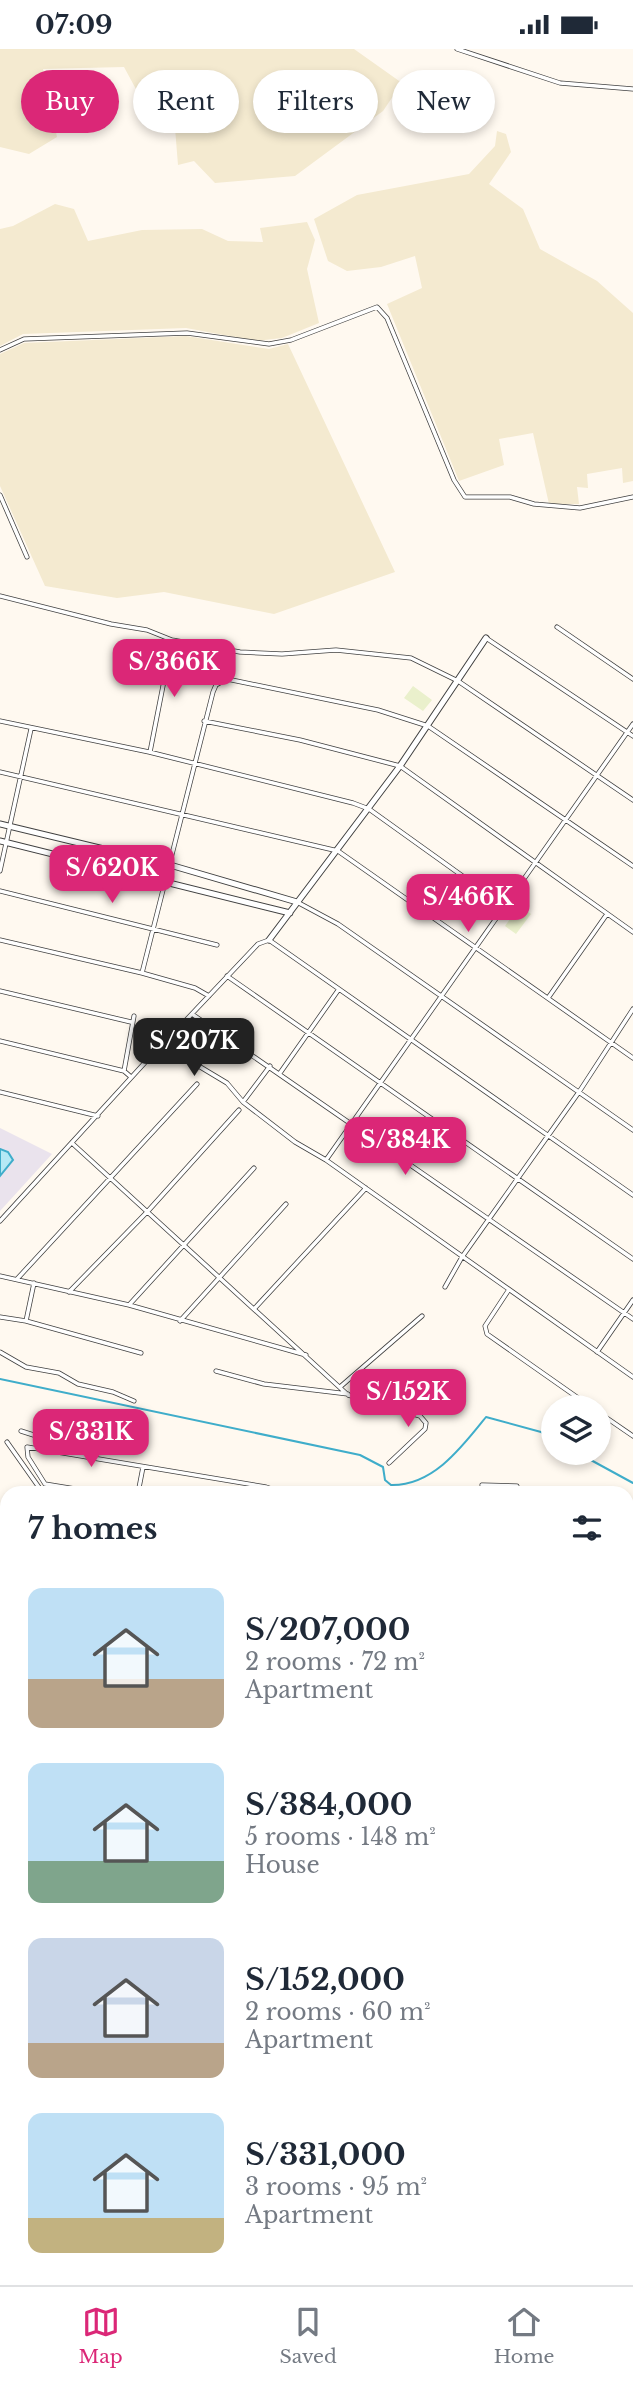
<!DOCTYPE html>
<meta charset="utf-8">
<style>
body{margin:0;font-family:"Libre Baskerville",serif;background:#f6f6f7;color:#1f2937;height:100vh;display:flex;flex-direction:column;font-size:26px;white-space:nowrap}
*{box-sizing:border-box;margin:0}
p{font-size:23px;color:#747a83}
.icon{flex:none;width:38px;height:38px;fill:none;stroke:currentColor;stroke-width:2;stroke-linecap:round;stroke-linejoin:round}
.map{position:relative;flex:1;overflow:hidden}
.drawer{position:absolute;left:0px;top:1437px;width:634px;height:800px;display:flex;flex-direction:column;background:#fff;border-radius:21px 21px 0 0;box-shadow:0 4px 10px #0003}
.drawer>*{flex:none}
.top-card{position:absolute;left:21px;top:21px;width:592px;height:63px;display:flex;gap:14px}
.fabs{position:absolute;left:541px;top:1346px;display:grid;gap:14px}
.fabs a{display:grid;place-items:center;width:70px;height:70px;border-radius:50%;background:#fff;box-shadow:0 4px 10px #0003;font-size:35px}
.price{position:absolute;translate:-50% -60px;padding:0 16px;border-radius:14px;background:#db2777;color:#fff;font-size:23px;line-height:46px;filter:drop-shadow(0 2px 4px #0008)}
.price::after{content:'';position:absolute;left:50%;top:42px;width:21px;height:16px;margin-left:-10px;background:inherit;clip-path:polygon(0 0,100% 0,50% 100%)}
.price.selected{background:#222;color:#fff}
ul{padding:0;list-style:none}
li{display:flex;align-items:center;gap:21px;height:175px;padding:0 28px}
li span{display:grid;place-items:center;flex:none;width:196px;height:140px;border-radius:14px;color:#555}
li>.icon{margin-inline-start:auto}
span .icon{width:84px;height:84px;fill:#fffc;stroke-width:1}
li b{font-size:30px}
h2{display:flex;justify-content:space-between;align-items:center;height:84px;padding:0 28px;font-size:30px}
.pill{padding:0 24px;border-radius:32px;background:#fff;box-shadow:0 4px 10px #0003;font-size:24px;line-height:63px}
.pill.selected{background:#db2777;color:#fff}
.status{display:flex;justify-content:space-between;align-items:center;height:49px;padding:0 35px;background:#fff;direction:ltr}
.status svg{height:19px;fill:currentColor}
.dock{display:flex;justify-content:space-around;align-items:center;height:98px;border-top:2px solid #e0e1e3;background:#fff;font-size:19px;color:#747a83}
.dock a{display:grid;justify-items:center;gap:4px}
.dock .selected{color:#db2777}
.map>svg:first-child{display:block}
.industrial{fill:#eae3ed}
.farmland{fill:#f4ead0}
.pitch{fill:#eaf0cc}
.water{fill:#b6e9f5;stroke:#3fadca;stroke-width:2}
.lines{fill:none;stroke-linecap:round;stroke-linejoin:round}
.stream{stroke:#3fadca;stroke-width:2}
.minor-casing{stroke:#414141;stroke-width:5}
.tertiary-casing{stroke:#414141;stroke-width:7}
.primary-casing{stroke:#1f1f1f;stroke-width:8}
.minor{stroke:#fff;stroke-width:3.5}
.tertiary{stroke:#fff;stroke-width:5}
.primary{stroke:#f5b96a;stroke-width:6}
</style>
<div class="status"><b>07:09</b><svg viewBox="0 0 49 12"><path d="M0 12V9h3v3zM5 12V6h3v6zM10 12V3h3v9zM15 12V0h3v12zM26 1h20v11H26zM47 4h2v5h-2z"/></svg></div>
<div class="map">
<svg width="633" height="2236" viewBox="0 0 633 2236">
<rect width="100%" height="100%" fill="#fff9f0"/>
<path class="industrial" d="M0,1079l52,26 -52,57z"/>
<path class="farmland" d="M0,0h354l48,34 -19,28 -88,65 -80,7 -21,-22 -16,4 -3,-37 20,-33 -34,-12 -24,8 -13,-24 -81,2 14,68 -28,17 -29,-7z
M497,82l9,3 5,18 -22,32 34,25 17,40 57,32 36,32v168l-10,2 -1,-15 -35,6 1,14 -11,-1 2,17h-30l-16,-71 -34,6 5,26 -45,16 -72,-177 35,-16 -7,-32 -34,11 -34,4 -19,-10 -14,-42 43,-24 112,-21 26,-28z
M55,155l19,5 14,32 54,-11 60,-1 26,12 35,1 -3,-14 47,-6 8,18 -8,29 12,54 -37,15 -26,3 -70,-13 -163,6 -23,12v-117l13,-3z
M186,287l83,13 19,-5 107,228 -121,42 -110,-22 -47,6 -72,-12 -45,-100v-132l24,-11z"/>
<path class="pitch" d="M413,637l19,14 -9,11 -19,-13z
M520,856l11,9 -15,20 -11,-8z"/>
<path class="water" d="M0,1100l8,3 5,8 -13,16z"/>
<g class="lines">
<path class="stream" d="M0,1330l360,76 23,12 2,13 6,5c42,1 71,-38 95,-68l55,15 12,6
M578,1404l55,30"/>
<defs>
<path id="minor" d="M457,0l103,34 73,6
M0,301l24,-11 163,-6 82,11 22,-4 86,-33 10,11 67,162 11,17h45l24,7 46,4 53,-11
M0,446l27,62
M0,547l111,28 36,6 25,10 68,12 42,2 54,-4 75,8 47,23 175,119
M557,578l76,52
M486,589l147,98
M0,672l149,31 204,51 16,6 134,96
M204,672l96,19 100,26 233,166
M150,703l22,-112
M0,723l338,79 295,207
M0,822l31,-142
M0,842l217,54
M297,853l41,22 295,206
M0,891l142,33
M227,927l406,283
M0,942l131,31
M209,947l-14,-8 -53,-15 71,-281 3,-7 11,-6 151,31 50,16 205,140
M548,949l59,-84
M192,965l441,305
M0,992l124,30
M280,1024l59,-84
M131,1028l-7,-6 10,-55
M0,1043l98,24
M243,1053l27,-36
M73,1095l275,251 72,21 6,7 -1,6 -36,34
M326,1111l307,-436
M633,1146l-364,-255 -11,4 -88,93 17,22 40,24 16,19 52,40 31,18 307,217
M0,1172l161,-176
M0,1227l129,29 177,50
M17,1230l180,-195
M445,1238l17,-30 117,-165 54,-83
M508,1242l-23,35 2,8 104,73
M69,1243l79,-81 91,-101
M129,1256l125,-137
M254,1260l112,-121
M0,1268l26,4 115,32
M26,1272l8,-38
M180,1272l106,-117
M0,1303l26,15 33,6 19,11 35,8 21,9
M597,1303l36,-52
M216,1322l48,13 84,10
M340,1338l82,-71
M598,1363l35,24
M21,1382l72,23
M7,1393l36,51
M100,1444l-55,-9 -17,-27 -1,-10 239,40 18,6
M138,1444l5,-26
M484,1444l-2,-8 35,1 1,7
M0,1464l7,4
M626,1504l7,1
M0,1507l7,4
M0,1523l7,-11
M626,1540l7,-1
M0,1555l7,4
M0,1604l7,4
M0,1648l7,5
M0,1703l7,-12
M0,1739l7,4
M0,1787l7,4
M0,1861l7,4
M0,1904l7,5
M0,1953l7,5
M626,1959l7,4
M0,2002l7,4
M626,2002l7,4
M0,2041l7,5
M626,2087l7,-9
M626,2104l7,5
M626,2178l7,4
M0,2216l7,-1
M65,2230l11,6
M136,2230l10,6
M208,2230l10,6
M281,2230l10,6
M353,2230l10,6
M426,2230l10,6
M130,2236l4,-6
M234,2236l4,-6
M336,2236l4,-6"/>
<path id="tertiary" d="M0,775l170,41 127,37
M0,792l290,72
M269,891l131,-174 86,-128
M0,2083l7,41
M0,2155l4,23
M0,2176l4,2 3,19
M13,2230l1,6
M24,2230l1,6
M546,2236l3,-6"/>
<path id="primary" d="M0,1815l7,4
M0,1826l7,4
M626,2220l7,4
M624,2230l9,5"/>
</defs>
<use href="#minor" class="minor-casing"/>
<use href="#tertiary" class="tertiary-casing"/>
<use href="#primary" class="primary-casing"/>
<use href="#minor" class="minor"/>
<use href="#tertiary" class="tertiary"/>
<use href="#primary" class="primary"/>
</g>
</svg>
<div class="fabs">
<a><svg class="icon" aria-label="layers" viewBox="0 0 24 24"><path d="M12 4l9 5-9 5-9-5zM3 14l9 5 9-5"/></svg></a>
</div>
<b class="price" style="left:174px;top:650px">S/366K</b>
<b class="price" style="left:112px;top:856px">S/620K</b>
<b class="price" style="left:468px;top:885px">S/466K</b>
<b class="price selected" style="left:194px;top:1029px">S/207K</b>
<b class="price" style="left:405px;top:1128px">S/384K</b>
<b class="price" style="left:408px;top:1380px">S/152K</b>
<b class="price" style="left:91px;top:1420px">S/331K</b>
<div class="top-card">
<a class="pill selected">Buy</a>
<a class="pill">Rent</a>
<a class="pill">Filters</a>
<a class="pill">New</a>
</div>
<section class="drawer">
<h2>7 homes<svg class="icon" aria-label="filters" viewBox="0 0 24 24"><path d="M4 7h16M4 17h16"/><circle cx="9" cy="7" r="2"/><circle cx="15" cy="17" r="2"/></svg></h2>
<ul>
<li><span style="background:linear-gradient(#bfe0f5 65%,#b9a48a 0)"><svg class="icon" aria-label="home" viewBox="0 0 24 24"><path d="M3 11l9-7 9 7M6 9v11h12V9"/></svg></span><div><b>S/207,000</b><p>2 rooms · 72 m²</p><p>Apartment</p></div></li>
<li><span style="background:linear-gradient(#bfe0f5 70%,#7fa58c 0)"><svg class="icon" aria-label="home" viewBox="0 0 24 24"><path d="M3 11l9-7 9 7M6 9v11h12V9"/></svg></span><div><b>S/384,000</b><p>5 rooms · 148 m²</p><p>House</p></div></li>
<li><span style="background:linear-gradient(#c9d6e8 75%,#b9a48a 0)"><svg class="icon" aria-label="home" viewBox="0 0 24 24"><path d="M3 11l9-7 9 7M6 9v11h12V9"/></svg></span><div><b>S/152,000</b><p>2 rooms · 60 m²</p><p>Apartment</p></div></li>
<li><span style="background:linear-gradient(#bfe0f5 75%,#c2b280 0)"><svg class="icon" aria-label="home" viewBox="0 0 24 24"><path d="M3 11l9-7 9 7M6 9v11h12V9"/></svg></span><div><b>S/331,000</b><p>3 rooms · 95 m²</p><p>Apartment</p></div></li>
</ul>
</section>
</div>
<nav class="dock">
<a class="selected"><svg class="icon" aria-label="map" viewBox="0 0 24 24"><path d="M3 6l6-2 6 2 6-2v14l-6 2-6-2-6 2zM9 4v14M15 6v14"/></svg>Map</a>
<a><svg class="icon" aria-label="saved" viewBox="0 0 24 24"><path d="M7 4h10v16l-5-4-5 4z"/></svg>Saved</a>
<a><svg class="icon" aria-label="home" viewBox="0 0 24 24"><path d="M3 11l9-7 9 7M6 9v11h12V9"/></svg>Home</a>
</nav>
